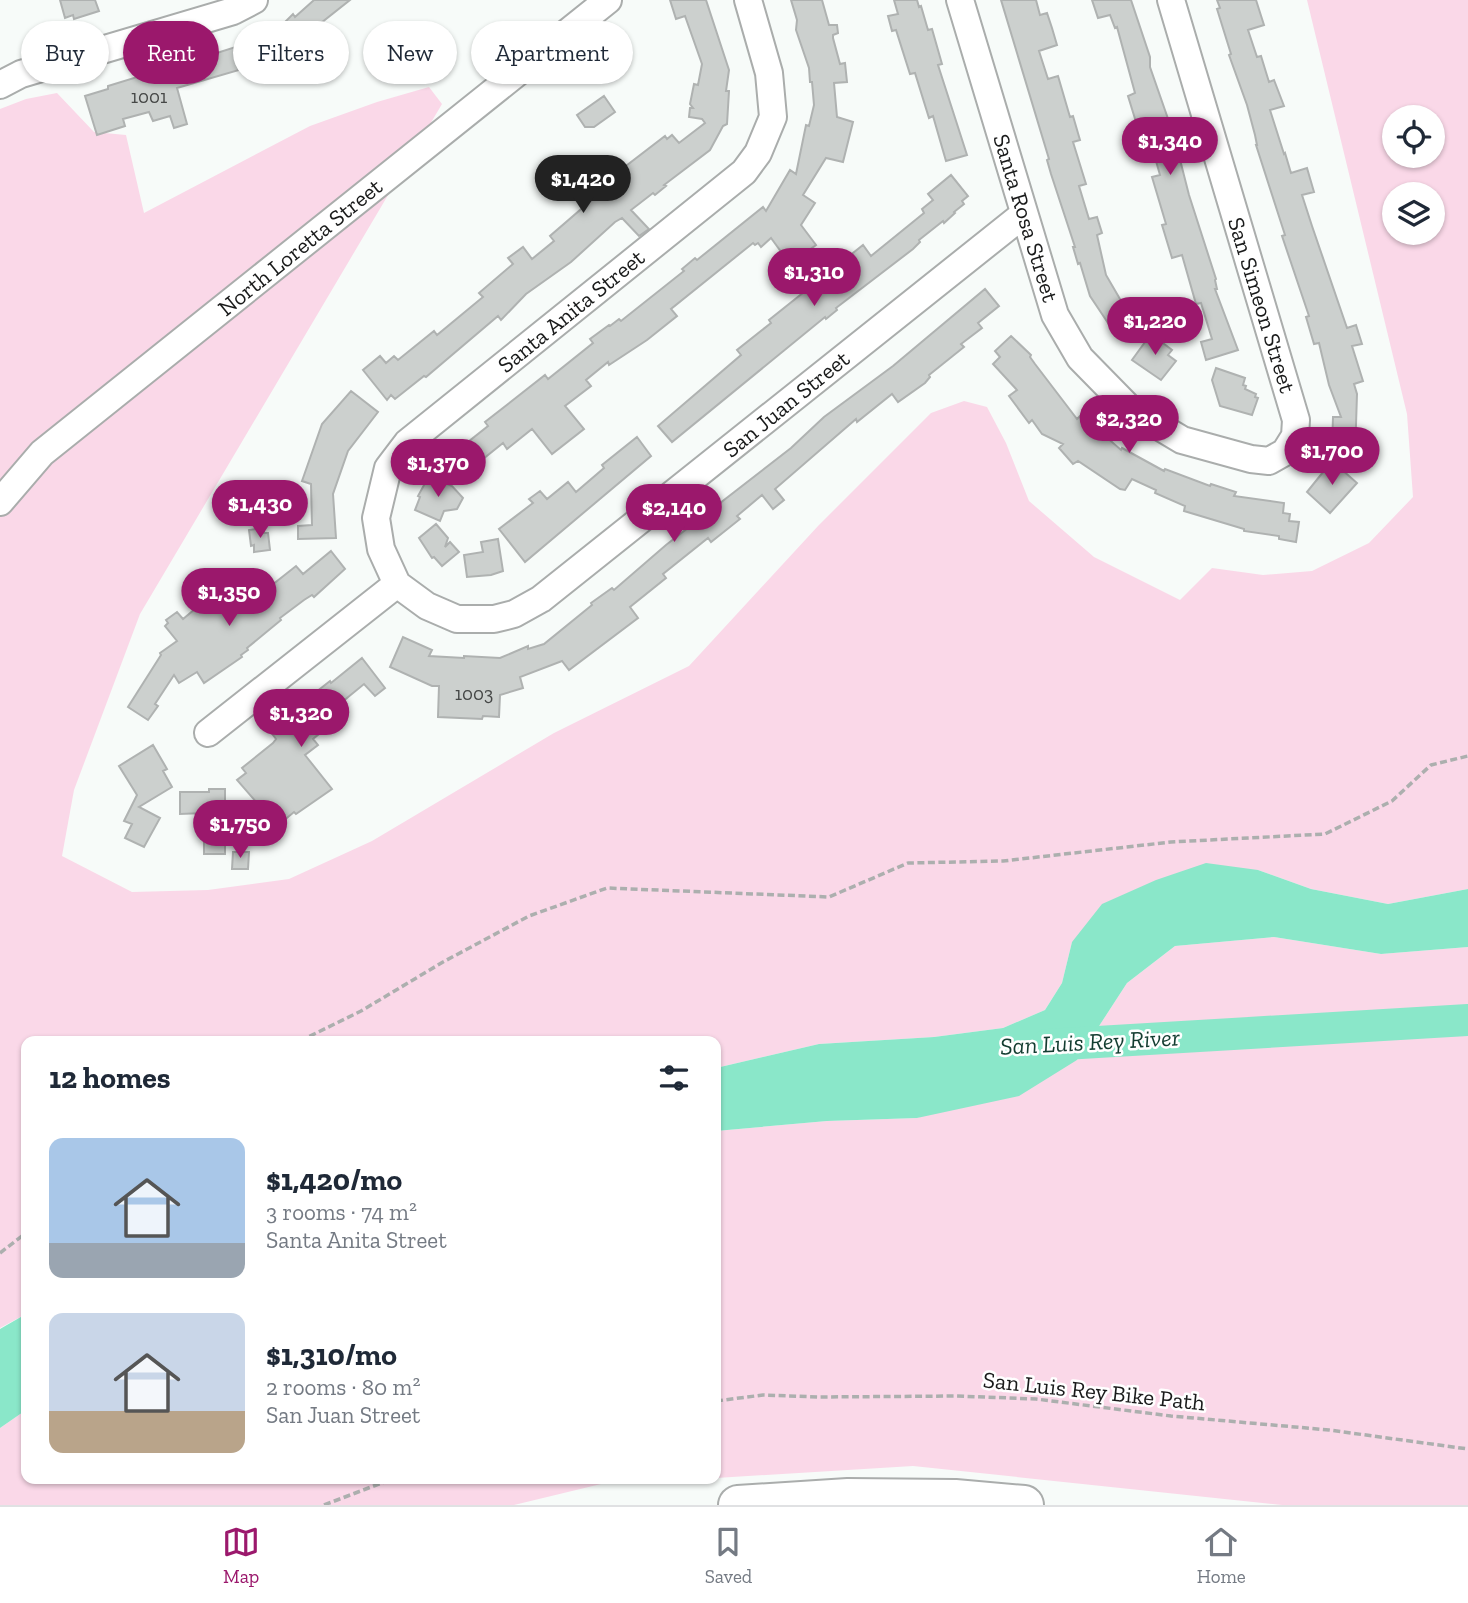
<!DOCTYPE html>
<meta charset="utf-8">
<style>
body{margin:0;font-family:"Zilla Slab",serif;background:#f2f2f3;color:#1f2937;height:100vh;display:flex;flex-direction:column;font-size:26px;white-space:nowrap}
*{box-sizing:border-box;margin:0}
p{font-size:23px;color:#747a83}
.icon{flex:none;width:38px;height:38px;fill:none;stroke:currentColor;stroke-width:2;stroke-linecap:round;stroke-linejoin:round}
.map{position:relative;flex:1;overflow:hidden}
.sheet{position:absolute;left:21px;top:1036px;width:700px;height:448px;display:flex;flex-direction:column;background:#fff;border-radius:14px;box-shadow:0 2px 5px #0004}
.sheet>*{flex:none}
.top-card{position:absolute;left:21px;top:21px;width:700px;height:63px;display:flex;gap:14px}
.controls{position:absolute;left:1382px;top:105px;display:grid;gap:14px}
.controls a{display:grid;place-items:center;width:63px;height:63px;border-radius:50%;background:#fff;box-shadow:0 2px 5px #0004;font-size:35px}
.price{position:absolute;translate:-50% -60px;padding:0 16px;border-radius:24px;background:#9b186c;color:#fff;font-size:23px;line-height:46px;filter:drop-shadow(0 2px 4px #0008)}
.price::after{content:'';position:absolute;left:50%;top:42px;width:21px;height:16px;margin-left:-10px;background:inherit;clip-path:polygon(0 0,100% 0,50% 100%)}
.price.selected{background:#222;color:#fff}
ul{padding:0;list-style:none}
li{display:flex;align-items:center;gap:21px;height:175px;padding:0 28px}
li span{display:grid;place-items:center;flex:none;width:196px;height:140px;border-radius:14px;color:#555}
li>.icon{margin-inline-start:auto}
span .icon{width:84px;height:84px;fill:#fffc;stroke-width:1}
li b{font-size:30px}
h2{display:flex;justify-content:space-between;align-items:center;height:84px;padding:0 28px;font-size:30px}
.chip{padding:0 24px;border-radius:32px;background:#fff;box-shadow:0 2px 5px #0004;font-size:24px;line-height:63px}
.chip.selected{background:#9b186c;color:#fff}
.dock{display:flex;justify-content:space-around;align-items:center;height:98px;border-top:2px solid #e0e1e3;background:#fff;font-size:19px;color:#747a83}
.dock a{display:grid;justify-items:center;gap:4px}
.dock .selected{color:#9b186c}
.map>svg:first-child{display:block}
.green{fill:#fad8e8;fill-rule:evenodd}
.water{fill:#8ae7c9}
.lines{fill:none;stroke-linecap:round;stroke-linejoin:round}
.river{stroke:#8ae7c9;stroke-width:32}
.building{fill:#ccd0ce;stroke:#afb2b1;stroke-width:2}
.minor-casing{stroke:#aaadac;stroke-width:30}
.highway-casing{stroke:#aaadac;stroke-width:42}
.path{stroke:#acafae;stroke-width:3.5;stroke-dasharray:7 3.5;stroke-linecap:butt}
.minor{stroke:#fff;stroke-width:26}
.highway{stroke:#fff;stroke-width:38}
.labels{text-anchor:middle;stroke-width:5;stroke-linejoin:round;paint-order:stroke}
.number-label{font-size:19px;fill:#464847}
.street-label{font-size:23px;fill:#191a1a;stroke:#fff}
.water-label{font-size:24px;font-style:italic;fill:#133d31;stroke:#fff}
</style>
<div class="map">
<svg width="1468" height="1505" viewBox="0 0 1468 1505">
<rect width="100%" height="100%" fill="#f7fbf9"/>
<path class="green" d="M1307,0h161v889l-80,15 -77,-15 -53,-19 -186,72 -10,41 -17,27 -42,18 -69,9 -115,7 -103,24v-27h-690v273l-26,14v-1219l26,-10 31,-6 37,39 32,3 18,78 166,-87 67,-24 52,-15 13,17 -302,510 -66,176 -12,66 70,36 76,-2 81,-11 83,-38 182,-108 135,-67 129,-140 113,-113 33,-12 23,6 19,36 23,58 65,56 86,43 32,-32 51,7 49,-4 57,-28 44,-46 -6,-83zM1395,117h38v39h-38zM1395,194h38v39h-38z
M1274,937l107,17 87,-7v558h-186l-369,-39 -197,12v-347l111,-10 90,-3 160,-58 50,-77 48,-37z
M26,1410v69h674l-99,5 -87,21h-514v-77z"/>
<path class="water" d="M1206,863l52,7 53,19 77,15 80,-15v58l-87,7 -107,-17 -99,9 -48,37 -50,77 -58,36 -102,22 -90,3 -111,10v-63l103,-24 115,-7 69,-9 42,-18 17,-27 10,-41 30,-38 54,-24z
M26,1314v96l-26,18v-99z"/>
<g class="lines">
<path class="river" d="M1047,1045l421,-25"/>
</g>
<path class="building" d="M60,0h35l4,11 -25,8 -1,-4 -8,3z
M314,0h36l-34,27 10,12 -20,16 -10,-11 -8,7 -15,-17 20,-20 2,3z
M670,0h36l23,70 -3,21h3l-2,33 -4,2 -13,24 -46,35 2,1 -11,9 -2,-2 -22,17 18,19 -10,7 -17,-18 -7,4 -44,40 -45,32 -25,26 -3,-4 -72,61 -2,-1 -29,23 -4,-4 -4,5 -24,-30 17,-14 6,7 8,-7 4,4 36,-29 3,4 46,-38 -4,-4 34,-29 -5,-6 15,-11 9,12 22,-18 -4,-5 74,-64 -2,-3 43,-33 2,3 5,-4 7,8 26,-20 -3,-4 -13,-2 1,-9h3l-3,-4 4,-20 4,1 4,-21 -17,-48 -9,3z
M791,0h31l7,25h8l1,8 -5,2v3l7,26 5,-1 2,19 -13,1 3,34 16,5 -10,40 -17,-4 -23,37 12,8 -14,22 15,20 -26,19 -19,-26 -10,9 -3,-4 -3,2 -2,-2 -82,66 6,7 -30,24 -38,25 -1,-3 -22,18 5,6 -26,20 19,23 -32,25 -20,-25 -25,20 -4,-6 -45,36 -14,-18 44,-35 -3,-4 60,-47 3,4 45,-36 -3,-4 19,-14 1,1 9,-7 2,2 63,-50 -2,-2 13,-11 2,2 66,-53 3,4 24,-41 6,4 10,-49 3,1 5,-21 -2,-23h-2l-1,-14 -13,-38 1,-10z
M894,0h23l2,7 2,-1 7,24 4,-1 10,35 -4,1 29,90 -21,6 -13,-45 -4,2 -14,-45 -5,1 -14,-44 -4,1 -4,-15 10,-2z
M1001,0h35l4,15 7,-2 5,15 5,17 -18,6 9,28 10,-3 12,41 3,-1 7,24 -7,2 13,42 -7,2 10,33 8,-2 5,16 -5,2 9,40 25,43 -19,11 -22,-33 -10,-33 -2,1 -5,-17h2l-24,-73 -4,-14 2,-1z
M1092,0h39l19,57v10l24,69 15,59 27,84 -1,1 2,9h-2l23,61 -32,10 -5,-18 11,-3 -11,-36 -5,1 -14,-49 -10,3 -10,-33 4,-1 -14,-47 8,-2 -16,-56 -8,3 -8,-26 7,-3 -18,-66 -2,1 -5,-13 -12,3z
M1217,0h39l8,25 -16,5 9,27 4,-1 8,26 5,-2 10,26 -14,4 14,44 1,-1 6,20 16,-5 7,24 -12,3 10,31 35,102 9,-3 6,19 -10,2 11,35 -9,3 3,10 -2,61 -4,-6 -19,-1 1,-31h8l-12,-32 -10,-42 -5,1 -8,-27 3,-1 -27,-80 3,-1 -29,-90h1l-2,-10 -8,-30 -18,-50 2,-1 -14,-45 3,-1z
M257,42l6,21 -86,25 10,36 -13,4 -4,-12 -17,5 -4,-9 -26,7 2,7 -28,9 -12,-39 23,-7v-3l36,-11 -1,-2 55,-14 50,-16v2z
M604,96l11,16 -21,15h-9l-8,-12z
M951,175l17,21 -6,5 2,3 -10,8 1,1 -11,10 -1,-2 -24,19 1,2 -7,7 -77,59 1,2 -11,9 -1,-2 -153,125 -14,-16 83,-71 -4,-5 34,-27 -2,-3 94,-75 8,11 53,-43 -2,-4 11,-9 -5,-6z
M985,289l14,17 -21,17 4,5 -21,16 3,3 -35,28 1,2 -5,6 -27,19 -6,-8 -35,28 -1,-3 -81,70 9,11 -11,9 -11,-14 -25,21 3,3 -29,23 -3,-4 -45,36 3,4 -36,29 8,11 -69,52 -7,-9 -42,16 3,11 -23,7 -1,22 -16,-1 -1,3 -44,-2 1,-31h-7l-42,-19 13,-30 29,13 -3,6 35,2v-2l36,2 28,-12v3l16,-5 48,-39 -1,-2 21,-15 2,2 52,-45 125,-97 33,-31 69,-51z
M1151,334l21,16 -4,5 8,6 -15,19 -29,-20z
M1011,336l20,19 -1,2 5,7 42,55 3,-3 8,5 33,29 1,-2 42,23 1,-2 45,17 1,-2 25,8 -2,4 50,7 -1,10 7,1 -1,7 10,1 -3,20 -17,-3v-3l-35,-5v-2l-60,-18 1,-5 -30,-13 1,-3 -24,-11 -7,11 -5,-1 -42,-28 -5,3 -14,-16 4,-4 -21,-10 -10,-14 -3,3 -20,-27 8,-6 -24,-26 7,-7 -5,-6z
M1216,368l29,10 -2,7 3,1 -1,3 11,5 -1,3 3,1 -6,17 -32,-9 -8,-26z
M351,391l27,21 -30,39 -15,43 3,44 -38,1v-13l14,-1 -1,-41 -9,-3 20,-57z
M637,437l14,19 -126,106 -26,-33 34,-26 -4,-4 11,-8 7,8 21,-17 8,10 28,-24 -2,-3z
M1332,461l25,22 -27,30 -23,-21z
M429,476l23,10 11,12 -6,11 -13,2 -4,10 -25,-11 5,-13 -2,-1z
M436,524l12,14 -3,9 5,-5 9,10 -17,14 -8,-9 -2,1 -13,-20z
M264,528v5h4l2,17 -16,2v-7l-3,1 -2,-16z
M498,539l5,32 -12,4 -24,2 -3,-22 19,-3 -2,-10z
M331,551l14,18 -31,28 -2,-2 -8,5 -24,18 1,2 -34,28 1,2 -7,5 1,2 -38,26 -7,-11 -18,11 -5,-8 -19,29 3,2 -10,14 -20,-13 33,-52 -1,-2 17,-12 -12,-15 3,-3 -2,-3 11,-8 6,7 36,-30 9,12 35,-28 9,12 24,-19 7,8z
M362,658l23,30 -10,8 -11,-12 -28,23 6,8 -29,24 5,6 -13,10 27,34 -36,25 -2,-2 -17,14 -40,-46 9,-7 -4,-5 31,-25 3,-4 -6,-8 48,-37 -2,-2 14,-11 1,2z
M153,745l14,24 -4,2 9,16 -33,20 21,11 -16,29 -19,-9 7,-14 -8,-3 13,-26 -18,-29z
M209,789h16v65h-21v-41l-24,1v-22h29z
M233,852h16l-1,17h-16z"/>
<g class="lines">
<defs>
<path id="minor" d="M748,0l21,73 4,44 -15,36 -14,19 -337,271 -19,25 -12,50 5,31 16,35 30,22 30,13h37l20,-5 27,-15 483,-385
M960,0l95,315 25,43 50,51 52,31 69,19 18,2 16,-9 10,-16 1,-16 -125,-420
M0,85l21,-11 212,-63 21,-11
M0,502l42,-49 566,-453
M208,733l189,-149"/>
<path id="highway" d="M738,1505l110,-7 107,1 69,6"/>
</defs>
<use href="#minor" class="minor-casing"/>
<use href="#highway" class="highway-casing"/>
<path class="path" d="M300,1041l61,-30 82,-49 86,-46 78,-28 222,9 79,-34 95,-2 168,-19 154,-8 67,-33 39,-36 37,-9
M0,1253l26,-20
M716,1401l47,-6 57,2 137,-1 79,3 135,17 158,14 139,19
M324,1505l68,-26"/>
<use href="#minor" class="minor"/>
<use href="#highway" class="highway"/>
</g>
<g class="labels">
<g class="number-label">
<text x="149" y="103">1001</text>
<text x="474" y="700">1003</text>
</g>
<g class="street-label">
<text transform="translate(1026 218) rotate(73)" y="8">Santa Rosa Street</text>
<text transform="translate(300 247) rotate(-39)" y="8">North Loretta Street</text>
<text transform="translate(1262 305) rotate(73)" y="8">San Simeon Street</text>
<text transform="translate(571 311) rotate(-39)" y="8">Santa Anita Street</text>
<text transform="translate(786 404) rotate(-39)" y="8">San Juan Street</text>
<text transform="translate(1094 1391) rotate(6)" y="8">San Luis Rey Bike Path</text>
</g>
<g class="water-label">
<text transform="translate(1090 1042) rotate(-3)" y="8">San Luis Rey River</text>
</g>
</g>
</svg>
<div class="controls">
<a><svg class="icon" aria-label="locate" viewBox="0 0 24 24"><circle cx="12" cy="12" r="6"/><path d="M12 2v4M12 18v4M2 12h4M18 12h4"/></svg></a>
<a><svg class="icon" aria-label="layers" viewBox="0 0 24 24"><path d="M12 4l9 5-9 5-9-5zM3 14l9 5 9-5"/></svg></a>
</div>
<b class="price" style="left:1170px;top:177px">$1,340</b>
<b class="price selected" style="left:583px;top:215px">$1,420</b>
<b class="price" style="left:814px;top:308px">$1,310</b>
<b class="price" style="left:1155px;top:357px">$1,220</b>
<b class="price" style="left:1129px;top:455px">$2,320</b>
<b class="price" style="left:1332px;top:487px">$1,700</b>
<b class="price" style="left:438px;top:499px">$1,370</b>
<b class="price" style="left:260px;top:540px">$1,430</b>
<b class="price" style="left:674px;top:544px">$2,140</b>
<b class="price" style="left:229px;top:628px">$1,350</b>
<b class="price" style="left:301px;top:749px">$1,320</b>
<b class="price" style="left:240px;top:860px">$1,750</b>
<div class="top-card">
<a class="chip">Buy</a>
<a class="chip selected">Rent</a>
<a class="chip">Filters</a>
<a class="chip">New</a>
<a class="chip">Apartment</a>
</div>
<section class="sheet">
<h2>12 homes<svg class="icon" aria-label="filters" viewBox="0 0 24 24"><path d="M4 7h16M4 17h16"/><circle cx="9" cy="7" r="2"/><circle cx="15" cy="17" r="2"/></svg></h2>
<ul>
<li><span style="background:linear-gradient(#a9c7e8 75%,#9aa5b1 0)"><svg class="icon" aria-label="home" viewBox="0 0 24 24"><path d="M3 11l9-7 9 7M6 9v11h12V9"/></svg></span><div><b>$1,420/mo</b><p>3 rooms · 74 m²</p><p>Santa Anita Street</p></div></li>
<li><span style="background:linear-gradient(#c9d6e8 70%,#b9a48a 0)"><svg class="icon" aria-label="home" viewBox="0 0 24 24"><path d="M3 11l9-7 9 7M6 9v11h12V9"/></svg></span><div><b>$1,310/mo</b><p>2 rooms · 80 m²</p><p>San Juan Street</p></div></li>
</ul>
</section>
</div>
<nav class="dock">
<a class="selected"><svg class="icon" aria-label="map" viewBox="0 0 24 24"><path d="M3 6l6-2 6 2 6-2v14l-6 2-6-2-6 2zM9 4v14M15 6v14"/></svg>Map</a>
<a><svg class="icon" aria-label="saved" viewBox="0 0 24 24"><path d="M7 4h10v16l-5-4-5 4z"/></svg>Saved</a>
<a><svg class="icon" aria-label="home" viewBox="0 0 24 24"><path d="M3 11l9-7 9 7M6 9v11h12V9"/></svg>Home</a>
</nav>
